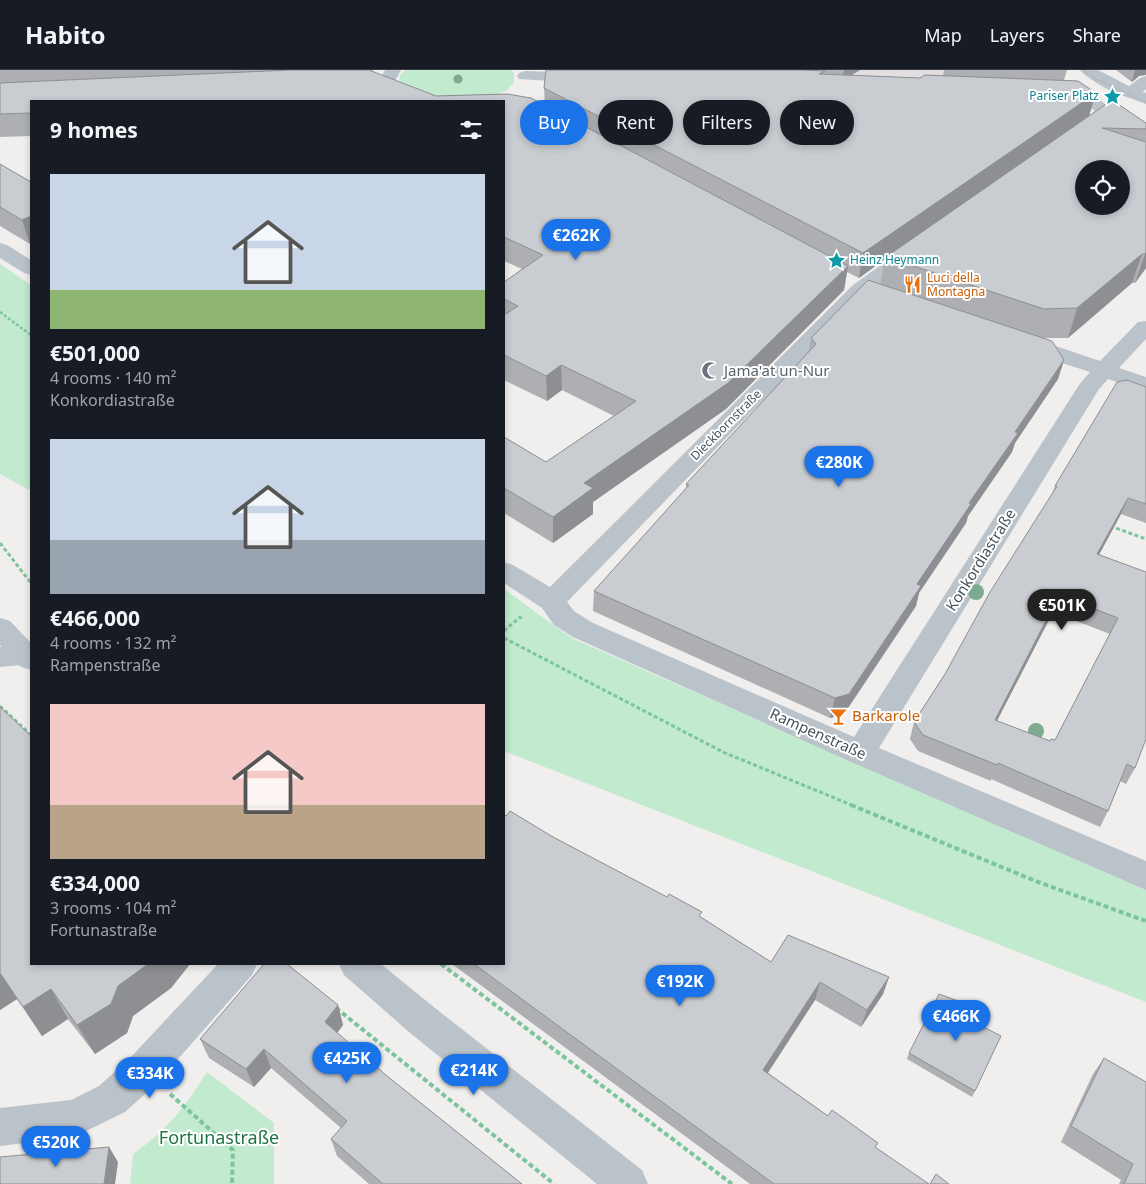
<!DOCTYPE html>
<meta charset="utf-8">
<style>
body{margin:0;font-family:"Noto Sans",sans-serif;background:#242831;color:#f1f3f6;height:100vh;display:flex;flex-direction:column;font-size:19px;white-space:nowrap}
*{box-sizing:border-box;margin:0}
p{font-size:16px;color:#9ea1a6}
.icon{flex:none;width:28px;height:28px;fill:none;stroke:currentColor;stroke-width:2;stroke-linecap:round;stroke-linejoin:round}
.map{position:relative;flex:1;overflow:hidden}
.side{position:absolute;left:30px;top:30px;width:475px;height:865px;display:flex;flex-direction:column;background:#171b24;border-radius:0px;box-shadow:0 2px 8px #0003}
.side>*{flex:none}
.hud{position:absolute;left:520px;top:30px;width:475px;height:45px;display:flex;gap:10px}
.fabs{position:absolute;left:1075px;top:90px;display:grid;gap:10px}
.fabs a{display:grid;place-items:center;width:55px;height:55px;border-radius:50%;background:#171b24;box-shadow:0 2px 8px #0003;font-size:25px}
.price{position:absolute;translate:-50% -42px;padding:0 11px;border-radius:18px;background:#1a73e8;color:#fff;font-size:16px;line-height:32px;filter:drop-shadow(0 1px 2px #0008)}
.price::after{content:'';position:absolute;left:50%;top:30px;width:15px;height:11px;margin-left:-8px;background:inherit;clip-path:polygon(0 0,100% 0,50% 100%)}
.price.active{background:#222;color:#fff}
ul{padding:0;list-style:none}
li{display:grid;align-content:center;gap:10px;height:265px;padding:0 20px}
li span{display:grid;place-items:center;height:155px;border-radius:0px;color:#555}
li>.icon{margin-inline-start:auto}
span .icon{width:90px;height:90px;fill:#fffc;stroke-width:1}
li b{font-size:21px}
h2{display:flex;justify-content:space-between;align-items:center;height:60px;padding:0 20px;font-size:21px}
.chip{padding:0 18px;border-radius:22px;background:#171b24;box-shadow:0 2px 8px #0003;font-size:18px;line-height:45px}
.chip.active{background:#1a73e8;color:#fff}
header{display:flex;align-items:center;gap:30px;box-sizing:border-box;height:70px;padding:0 25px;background:#171b24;border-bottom:1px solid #363941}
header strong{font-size:24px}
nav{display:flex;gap:28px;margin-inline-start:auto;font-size:18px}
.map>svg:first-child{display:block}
.education{fill:#e1dfe0}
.green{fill:#c1eace}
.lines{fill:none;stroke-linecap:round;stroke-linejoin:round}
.path-far2{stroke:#7cc59c;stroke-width:2.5;stroke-dasharray:3 2;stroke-linecap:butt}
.path-far1{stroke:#7cc59c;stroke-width:3;stroke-dasharray:4 2.5;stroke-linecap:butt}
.path{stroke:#7cc59c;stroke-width:4;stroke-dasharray:5 3;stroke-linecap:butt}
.pedestrian{fill:#bbc3ca;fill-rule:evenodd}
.minor{fill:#bbc3ca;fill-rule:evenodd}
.tertiary{fill:#bbc3ca;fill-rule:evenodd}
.tram{stroke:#b1b4b8;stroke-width:1}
.tree{fill:#7eab90}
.wall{fill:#adafb3;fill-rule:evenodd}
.shaded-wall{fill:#8d8f92}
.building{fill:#c9ccd0;stroke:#8d8f92;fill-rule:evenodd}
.labels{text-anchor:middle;stroke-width:4;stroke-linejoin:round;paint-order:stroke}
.far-culture-label{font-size:12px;fill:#0d838f;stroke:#fff;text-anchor:end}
.far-food-label{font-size:12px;fill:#c56008;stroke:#fff;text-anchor:start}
.far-street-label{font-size:12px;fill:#48535a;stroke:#fff}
.worship-label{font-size:15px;fill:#5b616d;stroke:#fff;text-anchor:start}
.street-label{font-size:15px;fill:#48535a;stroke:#fff}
.food-label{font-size:15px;fill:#c56008;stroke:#fff;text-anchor:start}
.near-park-label{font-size:18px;fill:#207444;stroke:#fff}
</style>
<header>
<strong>Habito</strong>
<nav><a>Map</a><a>Layers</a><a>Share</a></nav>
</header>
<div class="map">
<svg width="1146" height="1114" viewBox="0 0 1146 1114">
<rect width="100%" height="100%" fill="#f1eeee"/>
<path class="education" d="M698,0h268l-4,12z"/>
<path class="green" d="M406,0h104l4,3v9l-7,8 -17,8 -14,3h-45l-32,-17 1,-9z
M0,194l31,21v206l-31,-17z
M504,519c25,17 47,36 72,51l570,250v112l-642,-251z
M207,1002l67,51v61h-144l3,-30c34,-24 52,-47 74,-82z"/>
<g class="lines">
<path class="path-far2" d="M0,242l31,23"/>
<path class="path-far1" d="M1110,456l36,13
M0,473l31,40
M504,561l16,-14 2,2
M504,568l219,114 131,54
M0,636l31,29"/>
<path class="path" d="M851,735l187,77 108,39
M441,894l291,220
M336,938l218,176
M170,1024l63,56 -1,34"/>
<path class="pedestrian" d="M1130,18l16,5v11l-22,-8 -2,-3 2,-3z"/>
<path class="minor" d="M385,0h16l-6,11 2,4 19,16c-20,0 -28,1 -37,-20z
M1080,0h18l31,16 11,-8 6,-2v13c-4,3 -8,7 -13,8 -12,2 -46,-18 -53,-27z
M525,1l59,2 6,2 2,3 -2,3 -6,2 -65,-4 -2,-3 2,-3z
M1056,20c22,1 43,3 56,22 -5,13 -24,27 -38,24l-3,-4 3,-4 22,-16c-13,-13 -30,-9 -46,-14l-2,-3 2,-3z
M0,173l7,2 24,15v15l-7,-2 -24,-15z
M913,175l7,2 3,4 -3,4 -53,38 -300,309 7,9 19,12 261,114 225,-352 11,-13 -71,-23 -3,-5 3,-5 8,-1 8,1 65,22 38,-39 8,-1v18l-27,29 27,9v14l-38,-12 -9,10 -220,359 267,113v29l-297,-129 -276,-124 -19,-12 -12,-17 -38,-25v-21l9,3 37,22 303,-302 53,-38z
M26,575l5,1v18l-31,3v-20z
M218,894h39l-5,11 -96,109 -31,28 -51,25 -74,9v-38l71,-8 28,-14 31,-28z"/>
<path class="tertiary" d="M0,548l10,3 21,22v27l-10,-3 -21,-22z
M339,894h42l54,44 207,162 6,14h-51l-188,-152 -65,-57z"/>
<path class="tram" d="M1083,0l13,9 50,23"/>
</g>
<g class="tree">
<circle cx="458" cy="9" r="4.5"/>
<circle cx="976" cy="522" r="8"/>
<circle cx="1036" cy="661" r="8"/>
</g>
<path class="wall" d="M0,0h373v2l63,24 71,-2 24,4 14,7 -1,-17 2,-18h314l-9,5 69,3 5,-3 18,1 1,-6h123l-3,10 14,1 18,12 -7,23 23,-16 34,23v145l-11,15h-3l-64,55h-25l9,3 12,19 -6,19 -43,64 -3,9 -44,64 -2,7 -47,70 -3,13 -72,108 -14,4 -237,-107 1,-20 92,-102v-5l123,-133 2,-13 57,-58 12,5 5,-26 -26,19 -12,-6 -3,18 -118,119 -133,93v12l-40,29 -49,-30v-76l42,25 68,-46 -52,-26 -15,11 -43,-21v-98l18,-13 -18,-8v-160h-473v35l-31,1zM1084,99h37v37h-37z
M1116,0h30l-14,12z
M0,94l31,18 -1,62 -30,-18z
M1146,317v136l-25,-9 -22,41 47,17 -11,196 -9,16 -6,-3 -12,30 -8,16 -109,-48v2l-73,-30 -8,-12 4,-17 31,-48 107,-179 3,-9zM1053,542l57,22 -55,106 -5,1 -53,-20z
M0,637l31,257h159l-19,24 -38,28 -6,17 -32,21 -27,-35 -26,17 -25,-37 -17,11z
M553,767l148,80 70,45 118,15 -6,17 -22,33 -46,-27 -47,73 60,43 50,27 -3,5 54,36h-179l-298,-220h52z
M338,935l5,20 -6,8 50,43 135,108h-153l-32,-28 -6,-17 10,-11 -70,-60 -17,19 -45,-29 -9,-19z
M983,940l-7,13 -1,68 -3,6 -65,-38 2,-6z
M1104,988l42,126h-27l2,-4 -60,-38 32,-68z"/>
<path class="shaded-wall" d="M844,0h16l-18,11z
M1135,0h11v5l-7,1 -7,6z
M1096,23l-7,23 -203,141 -1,2 -26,19 4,-25z
M31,146v27l-1,1 -8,-24z
M1146,183v15l-11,15 10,-29z
M1142,184l-10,29 -64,55 9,-30z
M848,196l-4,24 -118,119 -133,93v12l-40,29v-26l31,-34z
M1064,290l-6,19 -43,64 -3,9 -44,64 -2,7 -47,70 -3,13 -72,108 -14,4 5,-20 82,-114 98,-152z
M561,295l1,25 -15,11 -1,-25z
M1128,428l-7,16 -31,57 7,-17z
M1059,525l-6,17 -64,124 6,-16z
M148,894h42l-19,24 -38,28 -6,17 -32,21 -18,-29 41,-39z
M0,903l17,26 -17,11z
M889,907l-6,17 -22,33 6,-17z
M820,912l-5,18 -56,86 4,-16z
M51,919l17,30 -26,17 -19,-29z
M338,935l5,20 -12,16 -6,-19z
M264,979l7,19 -17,19 -8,-18z
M109,1077l9,15 -3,22h-11z"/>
<path class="building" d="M290,0h79l67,26 71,-2 24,4 317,168 -120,117 -144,100 9,5 -40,29 -49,-29v-51l42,25 90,-61 -75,-36 -15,11 -42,-21v-40l14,-9 -14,-7v-17l39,-27 -39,-18v-136h-473v12l-31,1v-31z
M546,0h257l22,1 -6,3 101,4 5,-3 153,6 18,12 -233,160 -319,-165z
M1112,30l34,23v6l-44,-1 44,14v111l-1,1h-3l-65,54 -33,1 -158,-52zM1084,99h37v37h-37z
M0,94l31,18v34l-9,4 -22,-13z
M868,210l184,61 12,19 -49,72 3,1 -49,70 2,1 -54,80 4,2 -72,108 -14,4 -241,-107 95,-106 -3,-1 130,-140 -5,-6z
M1127,310l19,7v117l-18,-6 -31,56 49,18v167l-11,29 -8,-4 -19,47 -110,-48 -1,2 -74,-30 -9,-13 31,-48 45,-82 67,-106h-2l62,-104zM1059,525l59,23 -63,122 -4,-1 -1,2 -55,-21z
M0,637l31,29v228h117l-30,22 -7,18 -34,21 -26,-36 -28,18 -23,-34z
M510,741l43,26 114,60 2,-3 33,18 -3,4 72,46 17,-27 101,42 -22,33 -47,-28 -57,88 65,46 4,-6 46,33 -3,4 54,37h-155l-300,-220h30v-150l2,2z
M264,894h23l51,41 -13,17 62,54 135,108h-139l-52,-45 16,-18 -83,-72 -18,20 -46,-30z
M939,924l44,16 -7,13 25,13 -26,55 -66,-38z
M1104,988l42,24v102h-22l9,-20 -62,-38z
M109,1077l-5,37h-104v-27z
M936,1104l13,10h-19z"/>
<defs>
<symbol id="sight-bare" viewBox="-9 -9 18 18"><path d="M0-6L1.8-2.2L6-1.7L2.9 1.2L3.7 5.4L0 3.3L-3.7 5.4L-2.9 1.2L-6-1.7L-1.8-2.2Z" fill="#0f9aa8" stroke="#fff" stroke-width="2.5" paint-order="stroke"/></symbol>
<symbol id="restaurant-bare" viewBox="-9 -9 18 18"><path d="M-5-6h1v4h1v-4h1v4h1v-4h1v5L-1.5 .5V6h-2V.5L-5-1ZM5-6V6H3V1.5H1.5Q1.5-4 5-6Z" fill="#e8710a" stroke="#fff" stroke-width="2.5" paint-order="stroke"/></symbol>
<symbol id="mosque-bare" viewBox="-9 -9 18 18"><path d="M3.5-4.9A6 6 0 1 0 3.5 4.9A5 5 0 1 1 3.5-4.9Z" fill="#6b7280" stroke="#fff" stroke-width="2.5" paint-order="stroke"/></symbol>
<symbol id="bar-bare" viewBox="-9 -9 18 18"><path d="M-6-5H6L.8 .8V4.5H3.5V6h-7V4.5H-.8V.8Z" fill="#e8710a" stroke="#fff" stroke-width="2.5" paint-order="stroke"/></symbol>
</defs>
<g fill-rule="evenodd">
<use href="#sight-bare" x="1100" y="14" width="25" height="25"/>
<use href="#sight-bare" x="824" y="178" width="25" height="25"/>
<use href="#restaurant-bare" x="900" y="202" width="25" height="25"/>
<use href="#mosque-bare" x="698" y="288" width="25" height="25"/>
<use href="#bar-bare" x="826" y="634" width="25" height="25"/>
</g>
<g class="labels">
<g class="far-culture-label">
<text x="1099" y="30">Pariser Platz</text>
<text x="850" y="194" text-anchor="start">Heinz Heymann</text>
</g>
<g class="far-food-label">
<text x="927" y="212">Luci della<tspan x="927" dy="14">Montagna</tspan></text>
</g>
<g class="far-street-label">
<text transform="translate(726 355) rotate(-45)" y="4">Dieckbornstraße</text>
</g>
<g class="worship-label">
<text x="724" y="306">Jama'at un-Nur</text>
</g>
<g class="street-label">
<text transform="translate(981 490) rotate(-58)" y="5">Konkordiastraße</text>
<text transform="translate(818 664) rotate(24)" y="5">Rampenstraße</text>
</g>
<g class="food-label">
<text x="852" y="651">Barkarole</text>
</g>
<g class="near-park-label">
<text x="219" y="1074">Fortunastraße</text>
</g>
</g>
</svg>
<div class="fabs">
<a><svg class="icon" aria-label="locate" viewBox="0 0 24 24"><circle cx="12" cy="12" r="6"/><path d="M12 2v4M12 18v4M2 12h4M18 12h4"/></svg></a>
</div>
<b class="price" style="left:576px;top:191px">€262K</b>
<b class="price" style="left:839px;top:418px">€280K</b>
<b class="price active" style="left:1062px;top:561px">€501K</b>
<b class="price" style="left:680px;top:937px">€192K</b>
<b class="price" style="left:956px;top:972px">€466K</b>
<b class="price" style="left:347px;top:1014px">€425K</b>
<b class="price" style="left:474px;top:1026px">€214K</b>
<b class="price" style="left:150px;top:1029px">€334K</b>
<b class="price" style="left:56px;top:1098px">€520K</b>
<div class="hud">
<a class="chip active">Buy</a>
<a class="chip">Rent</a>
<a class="chip">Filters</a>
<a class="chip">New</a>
</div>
<section class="side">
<h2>9 homes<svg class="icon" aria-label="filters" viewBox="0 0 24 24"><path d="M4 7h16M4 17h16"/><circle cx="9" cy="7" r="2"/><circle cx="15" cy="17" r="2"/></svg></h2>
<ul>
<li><span style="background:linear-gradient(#c9d6e8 75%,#8fb573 0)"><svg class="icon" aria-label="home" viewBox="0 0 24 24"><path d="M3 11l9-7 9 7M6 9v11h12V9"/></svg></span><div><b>€501,000</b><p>4 rooms · 140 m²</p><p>Konkordiastraße</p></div></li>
<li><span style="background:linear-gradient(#c9d6e8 65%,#9aa5b1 0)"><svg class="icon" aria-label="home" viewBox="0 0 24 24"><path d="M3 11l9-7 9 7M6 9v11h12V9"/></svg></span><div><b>€466,000</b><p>4 rooms · 132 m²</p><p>Rampenstraße</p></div></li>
<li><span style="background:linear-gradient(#f6c9c9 65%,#b9a48a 0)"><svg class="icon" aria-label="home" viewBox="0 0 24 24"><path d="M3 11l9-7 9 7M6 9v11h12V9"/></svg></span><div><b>€334,000</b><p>3 rooms · 104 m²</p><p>Fortunastraße</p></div></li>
</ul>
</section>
</div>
